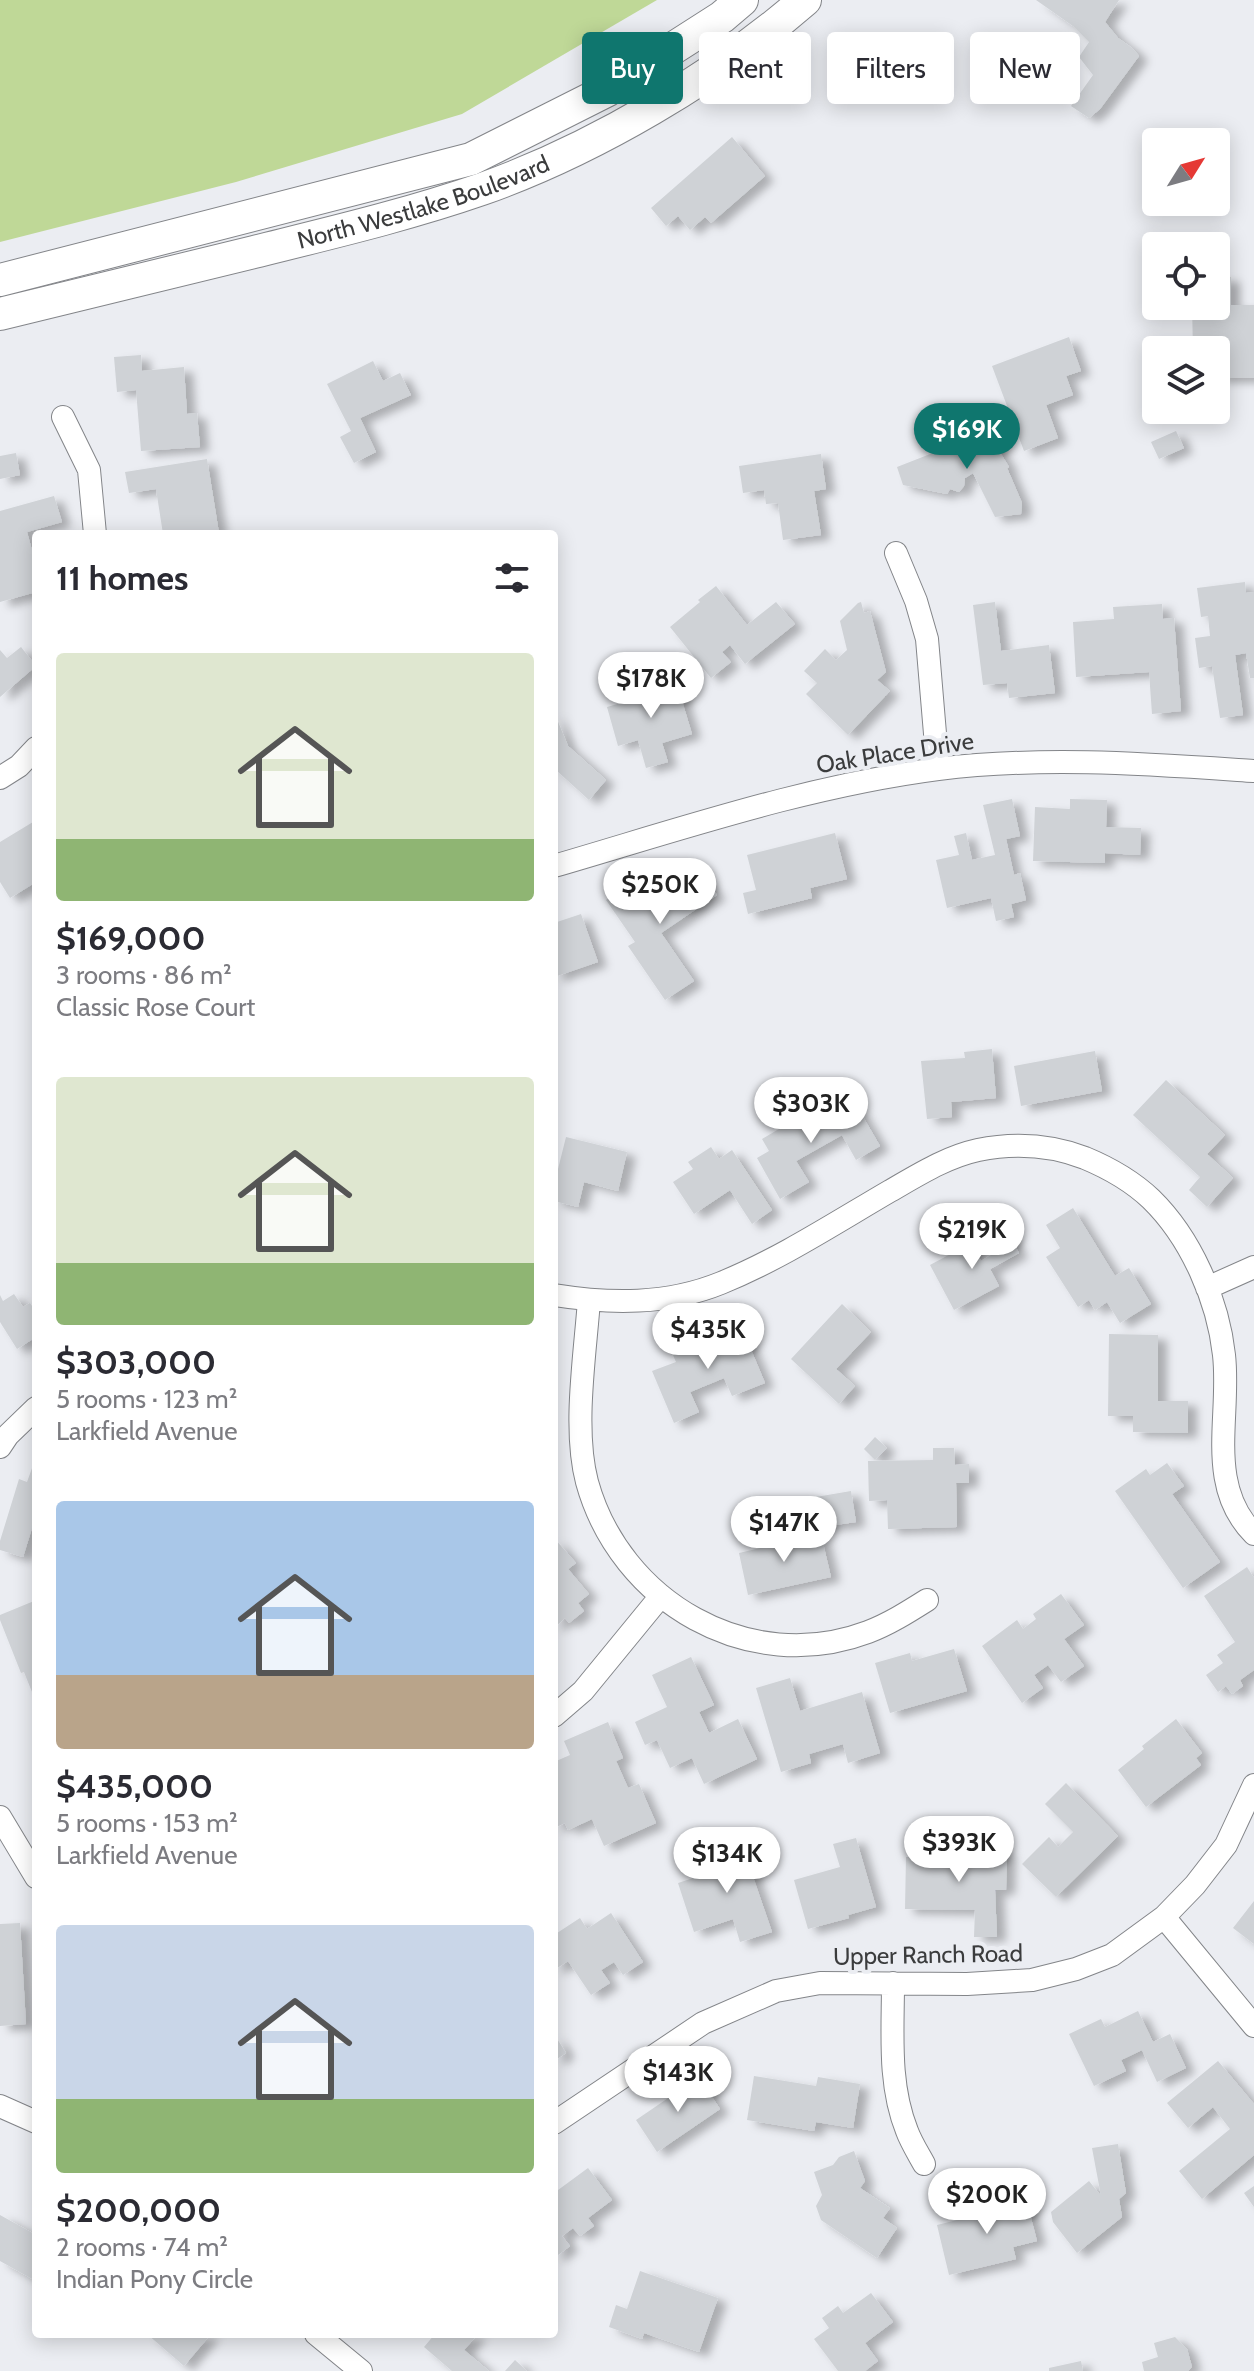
<!DOCTYPE html>
<meta charset="utf-8">
<style>
body{margin:0;font-family:Cabin,sans-serif;background:#f2f2f3;color:#2b2b33;height:100vh;display:flex;flex-direction:column;font-size:30px;white-space:nowrap}
*{box-sizing:border-box;margin:0}
p{font-size:26px;color:#7c7c81}
.icon{flex:none;width:44px;height:44px;fill:none;stroke:currentColor;stroke-width:2;stroke-linecap:round;stroke-linejoin:round}
.map{position:relative;flex:1;overflow:hidden}
.sheet{position:absolute;left:32px;top:530px;width:526px;height:1808px;display:flex;flex-direction:column;background:#fff;border-radius:8px;box-shadow:0 4px 20px #0003}
.sheet>*{flex:none}
.hud{position:absolute;left:582px;top:32px;width:552px;height:72px;display:flex;gap:16px}
.needle{width:52px;rotate:53deg}
.fabs{position:absolute;left:1142px;top:128px;display:grid;gap:16px}
.fabs a{display:grid;place-items:center;width:88px;height:88px;border-radius:8px;background:#fff;box-shadow:0 4px 20px #0003;font-size:40px}
.price{position:absolute;translate:-50% -68px;padding:0 18px;border-radius:28px;background:#fff;color:#222;font-size:26px;line-height:52px;filter:drop-shadow(0 2px 4px #0008)}
.price::after{content:'';position:absolute;left:50%;top:48px;width:24px;height:18px;margin-left:-12px;background:inherit;clip-path:polygon(0 0,100% 0,50% 100%)}
.price.active{background:#0f766e;color:#fff}
ul{padding:0;list-style:none}
li{display:grid;align-content:center;gap:16px;height:424px;padding:0 24px}
li span{display:grid;place-items:center;height:248px;border-radius:8px;color:#555}
li>.icon{margin-inline-start:auto}
span .icon{width:144px;height:144px;fill:#fffc;stroke-width:1}
li b{font-size:34px}
h2{display:flex;justify-content:space-between;align-items:center;height:96px;padding:0 24px;font-size:34px}
.tag{padding:0 28px;border-radius:8px;background:#fff;box-shadow:0 4px 20px #0003;font-size:28px;line-height:72px}
.tag.active{background:#0f766e;color:#fff}
.map>svg:first-child{display:block}
.green{fill:#bfd897}
.building{fill:#cfd2d6;filter:url(#shadow)}
.lines{fill:none;stroke-linecap:round;stroke-linejoin:round}
.street-casing{stroke:#838589;stroke-width:24}
.secondary-casing{stroke:#838589;stroke-width:34}
.street{stroke:#fff;stroke-width:22}
.secondary{stroke:#fff;stroke-width:32}
.labels{text-anchor:middle;stroke-width:8;stroke-linejoin:round;paint-order:stroke}
.street-label{font-size:24px;fill:#3b3c3d;stroke:#ebedf2}
</style>
<div class="map">
<svg width="1254" height="2371" viewBox="0 0 1254 2371">
<defs>
<filter id="shadow"><feDropShadow dx="9" dy="5" stdDeviation="4" flood-color="#0004"/></filter>
</defs>
<rect width="100%" height="100%" fill="#ebedf2"/>
<path class="green" d="M0,0h657l-195,114 -226,68 -236,60z"/>
<path class="building" d="M1036,0h83l-14,22 13,16 14,10 7,8 -39,53 -11,9 -18,-12 22,-31 -14,-18 10,-15 -16,-16z
M732,137l33,39 -54,47 -6,-6 -15,13 -12,-14 -12,10 -15,-18z
M1216,277h15v28h23v73h-38v-28h-23l-1,-44h24z
M1069,337l12,34 -15,5 7,19 -27,10 12,33 -34,13 -32,-85z
M141,355l1,16 42,-4 3,47 10,-1 3,34 -59,4 -5,-61 -19,2 -3,-35z
M373,361l10,20 17,-8 11,22 -51,23 16,34 -22,11 -14,-26 11,-6 -24,-47z
M980,420l29,47 -2,1 15,35 -1,11 -26,3 -22,-44 -8,5 -1,8 -5,6 -9,-3 -3,5 -44,-9 -6,-18 69,-27 -6,-12z
M1176,431l8,17 -25,11 -8,-17z
M16,453l4,22 -20,4v-23z
M821,454l5,35 -12,2 7,44 -38,5 -5,-37 -12,1 -2,-14 -21,3 -4,-27z
M207,459l12,74 -56,1 -7,-45 -27,4 -4,-21z
M54,496l8,26 -35,10 9,33v27l-36,10v-91z
M1245,582l1,11 8,-1v86h-4l-4,-25 -11,2 8,60 -23,3 -8,-52 -13,2 -4,-30 15,-2 -2,-20 -7,1 -4,-29z
M716,586l31,39 29,-23 19,22 -50,40 -15,-19 -8,7 9,10 -20,16 -41,-51 30,-25 -2,-2z
M861,602l3,11 6,-2 16,61 -9,8 13,11 -42,44 -42,-41 11,-11 -13,-12 21,-22 11,11 11,-10 -7,-29 18,-18z
M995,602l6,49 48,-6 6,48 -46,5 -2,-15 -24,2 -10,-80z
M1162,604l1,15 11,-1 7,93 -29,3 -3,-42 -73,5 -3,-55 41,-3 -1,-12z
M21,647l15,19 -36,31v-47l7,8z
M675,678l17,56 -30,9 6,19 -22,6 -8,-28 -20,6 -11,-39 14,-4 -3,-8z
M554,712l14,34 38,34 -17,20 -33,-30 -2,1z
M1012,799l8,37 -14,3 8,36 6,-2 6,27 -15,4 3,13 -18,4 -5,-23 -44,10 -11,-48 23,-5 -5,-19 12,-3 6,27 23,-5 -12,-50z
M1070,799l37,1 -1,27 35,1 -1,27 -35,-2v10l-72,-2 2,-54 35,2z
M33,822l3,5v55l-26,16 -10,-16v-40z
M835,833l12,46 -37,9 2,10 -64,16 -5,-21 13,-3 -9,-35z
M698,868l19,27 -56,38 33,48 -29,19 -37,-54 7,-4 -29,-42 35,-23 14,20z
M581,914l17,48 -44,15v-54z
M992,1049l4,49 -45,4 1,15 -25,2 -6,-58 44,-3 -1,-6z
M1095,1051l7,40 -81,15 -7,-40z
M1166,1080l59,55 -18,19 26,24 -26,29 -18,-17 11,-13 -67,-62z
M823,1103l12,21 24,-14 21,36 -24,14 -14,-25 -46,26 13,21 -29,17 -23,-41 12,-7 -7,-12z
M566,1137l61,15 -9,39 -34,-9 -6,25 -24,-6v-33l4,1z
M711,1147l8,12 13,-9 40,60 -20,14 -22,-34 -36,24 -21,-32 20,-13 -5,-7z
M1073,1208l42,68 14,-8 22,36 -31,19 -13,-21 -12,8 -6,-10 -11,7 -32,-50 14,-9 -14,-23z
M1009,1234l10,19 -29,16 9,17 -45,24 -24,-45 41,-22 10,18 10,-6 -5,-8z
M14,1294l9,13 7,-4 6,9v25l-19,12 -17,-27v-27l3,6z
M842,1304l29,28 -35,37 19,17 -16,18 -48,-45z
M741,1326l24,57 -33,13 -8,-18 -34,14 9,20 -25,11 -22,-52 24,-9 -3,-7z
M1109,1334l49,1v66h30v32l-55,-1v-16h-25z
M875,1437l12,11 -12,12 -11,-11z
M933,1448h21l1,17 14,-1v19h-13l1,44 -69,2 -1,-29 -18,1 -1,-40 65,-1z
M36,1457v73l-4,-2 -9,29 -23,-7v-9l19,-62 8,3z
M1167,1463l17,23 -12,8 48,68 -37,26 -68,-97 31,-22 4,6z
M851,1491l5,31 -48,7 -1,-5 7,-1 -4,-25z
M790,1533l3,13 29,-7 9,38 -83,18 -9,-42 30,-7 -2,-8z
M554,1538l22,25 -8,6 21,25 -11,9 6,8 -15,12 -4,-5 -11,10z
M1247,1567l7,11v92l-14,10 3,6 -11,8 -6,-8 -8,6 -12,-17 17,-12 -6,-8 18,-13 -31,-46z
M1061,1594l23,31 -20,14 20,27 -23,16 -13,-17 -14,10 9,13 -21,15 -40,-57 35,-26 6,9 13,-10 -3,-5z
M34,1601l2,4v97l-12,-30 -3,1 -21,-53v-5z
M954,1649l13,42 -77,22 -15,-50 35,-10 2,8z
M691,1657l23,48 -15,7 10,21 29,-14 19,40 -53,25 -12,-26 -22,10 -13,-28 -12,5 -10,-23 32,-15 -15,-32z
M790,1678l10,33 62,-19 18,61 -32,10 -5,-19 -34,10 2,9 -30,9 -25,-84z
M1176,1719l26,34 -6,5 5,7 -55,42 -28,-37 26,-21 -2,-3z
M608,1722l15,36 -7,3 12,27 11,-4 17,39 -52,23 -12,-27 -24,11 -3,-7 -11,5v-66l16,-7 -6,-14z
M1066,1783l52,53 -62,61 -34,-33 27,-27 9,10 15,-15 -28,-28z
M856,1838l20,69 -28,8 1,3 -41,11 -14,-49 46,-13 -7,-23z
M740,1839l32,93 -32,10 -7,-23 -39,13 -16,-49 40,-13 -7,-21z
M946,1849l61,1 -1,40h-11l2,47h-23l1,-27 -70,-1 1,-52h40z
M1254,1901v43l-21,-16z
M611,1913l32,49 -20,13 -9,-13 -13,8 9,13 -19,12 -23,-34 -14,9v-35l26,-17 7,11z
M20,1923l6,101 -26,2v-102z
M1138,2011l15,31 17,-8 16,34 -29,14 -15,-32 -21,10 5,11 -32,15 -25,-52 32,-15 4,8z
M554,2034l12,19 -12,8z
M1218,2061l36,43v51l-52,44 -23,-28 51,-42 -17,-22 -25,21 -21,-25z
M754,2076l62,10 2,-9 42,7 -7,44 -37,-6 -2,9 -67,-11z
M699,2077l21,32 -63,43 -21,-32z
M1118,2144l8,49 -7,6 3,18 -45,36 -24,-31 -2,-10 38,-31 12,15 -9,-48z
M854,2151l11,30 -5,7 30,20 -7,10 14,10 -20,30 -56,-38 -5,-14 6,-11 -8,-23 19,-7 6,-8z
M588,2168l24,32 -24,18 6,8 -14,10 -7,-8 -11,8 8,10 -16,12v-65z
M1254,2186v21l-10,-14z
M1025,2195l12,46 -24,6 3,12 -67,16 -12,-50 48,-12 -2,-7z
M0,2215l36,20v46l-36,-20z
M640,2271l78,27 -19,54 -55,-19 -2,6 -33,-12 7,-22 11,4z
M871,2293l22,29 -28,21 13,18 -13,10h-27l-24,-32 15,-11 -7,-10 16,-12 5,7z
M147,2334h64l-27,32z
M435,2334h43l-14,16 25,21h-37l-28,-24z
M1175,2337l12,12 5,18 -4,4h-44l-2,-9 16,-5 -4,-14z
M515,2360l12,11h-22z
M1081,2361l2,10h-34v-3z"/>
<g class="lines">
<defs>
<path id="street" d="M63,417l26,53 6,64
M896,553l20,48 11,38 11,130
M0,778l19,-12 17,-18
M554,866c127,-37 253,-80 384,-97 106,-13 210,-5 316,2
M1207,1288l47,-21
M554,1295c56,9 113,10 167,-12 59,-24 114,-60 169,-92 28,-16 56,-34 88,-41 35,-7 73,-5 107,8 24,10 47,23 66,41 40,39 67,101 73,156 7,61 -19,130 30,179
M589,1300c-4,56 -16,129 -2,182 33,120 162,195 281,150 21,-8 40,-20 59,-32
M0,1447l8,-12 28,-27
M554,1716l29,-25 77,-94
M0,1817l36,60
M1164,1917l90,109
M893,1983c0,49 -5,101 14,148 4,11 11,22 17,33
M0,2106l36,16
M554,2123l149,-100 73,-32 44,-8 147,1 65,-4 44,-11 36,-14 52,-38 31,-32 31,-40 28,-60
M316,2334l45,37"/>
<g id="secondary">
<path d="M0,280l471,-121 137,-69 114,-73 20,-17"/>
<path id="s1" d="M0,314c85,-21 169,-41 254,-62 76,-19 153,-37 228,-63 110,-39 235,-112 323,-189"/>
</g>
</defs>
<use href="#street" class="street-casing"/>
<use href="#secondary" class="secondary-casing"/>
<use href="#street" class="street"/>
<use href="#secondary" class="secondary"/>
</g>
<g class="labels">
<g class="street-label">
<text dy="8" stroke="none"><textPath href="#s1" startOffset="438">North Westlake Boulevard</textPath></text>
<text transform="translate(895 753) rotate(-9)" y="8">Oak Place Drive</text>
<text transform="translate(928 1955) rotate(-1)" y="8">Upper Ranch Road</text>
</g>
</g>
</svg>
<div class="fabs">
<a><svg class="needle" viewBox="-14 -14 28 28"><path d="M0-13l5 13h-10z" fill="#e53935"/><path d="M0 13l5-13h-10z" fill="#7c7c81"/></svg></a>
<a><svg class="icon" aria-label="locate" viewBox="0 0 24 24"><circle cx="12" cy="12" r="6"/><path d="M12 2v4M12 18v4M2 12h4M18 12h4"/></svg></a>
<a><svg class="icon" aria-label="layers" viewBox="0 0 24 24"><path d="M12 4l9 5-9 5-9-5zM3 14l9 5 9-5"/></svg></a>
</div>
<b class="price active" style="left:967px;top:471px">$169K</b>
<b class="price" style="left:651px;top:720px">$178K</b>
<b class="price" style="left:660px;top:926px">$250K</b>
<b class="price" style="left:811px;top:1145px">$303K</b>
<b class="price" style="left:972px;top:1271px">$219K</b>
<b class="price" style="left:708px;top:1371px">$435K</b>
<b class="price" style="left:784px;top:1564px">$147K</b>
<b class="price" style="left:959px;top:1884px">$393K</b>
<b class="price" style="left:727px;top:1895px">$134K</b>
<b class="price" style="left:678px;top:2114px">$143K</b>
<b class="price" style="left:987px;top:2236px">$200K</b>
<div class="hud">
<a class="tag active">Buy</a>
<a class="tag">Rent</a>
<a class="tag">Filters</a>
<a class="tag">New</a>
</div>
<section class="sheet">
<h2>11 homes<svg class="icon" aria-label="filters" viewBox="0 0 24 24"><path d="M4 7h16M4 17h16"/><circle cx="9" cy="7" r="2"/><circle cx="15" cy="17" r="2"/></svg></h2>
<ul>
<li><span style="background:linear-gradient(#dfe7d0 75%,#8fb573 0)"><svg class="icon" aria-label="home" viewBox="0 0 24 24"><path d="M3 11l9-7 9 7M6 9v11h12V9"/></svg></span><div><b>$169,000</b><p>3 rooms · 86 m²</p><p>Classic Rose Court</p></div></li>
<li><span style="background:linear-gradient(#dfe7d0 75%,#8fb573 0)"><svg class="icon" aria-label="home" viewBox="0 0 24 24"><path d="M3 11l9-7 9 7M6 9v11h12V9"/></svg></span><div><b>$303,000</b><p>5 rooms · 123 m²</p><p>Larkfield Avenue</p></div></li>
<li><span style="background:linear-gradient(#a9c7e8 70%,#b9a48a 0)"><svg class="icon" aria-label="home" viewBox="0 0 24 24"><path d="M3 11l9-7 9 7M6 9v11h12V9"/></svg></span><div><b>$435,000</b><p>5 rooms · 153 m²</p><p>Larkfield Avenue</p></div></li>
<li><span style="background:linear-gradient(#c9d6e8 70%,#8fb573 0)"><svg class="icon" aria-label="home" viewBox="0 0 24 24"><path d="M3 11l9-7 9 7M6 9v11h12V9"/></svg></span><div><b>$200,000</b><p>2 rooms · 74 m²</p><p>Indian Pony Circle</p></div></li>
</ul>
</section>
</div>
